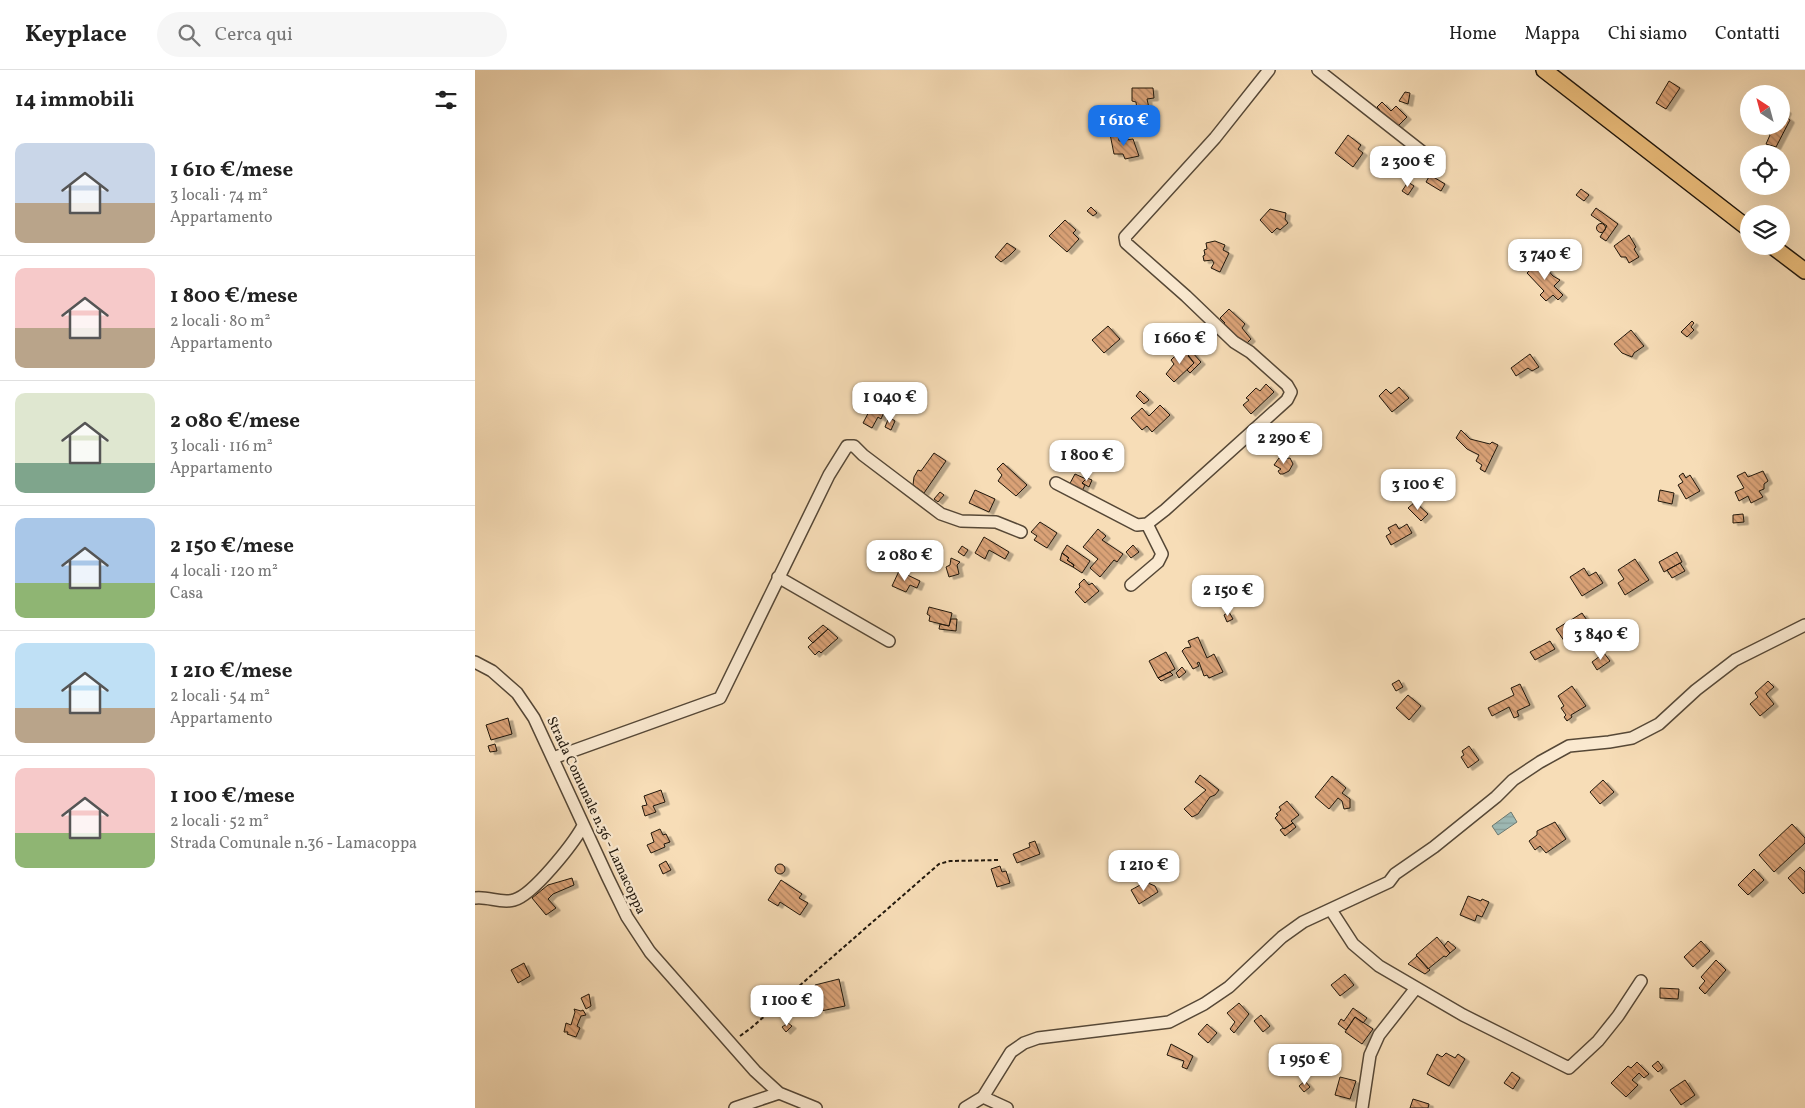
<!DOCTYPE html>
<html lang="it">
<meta charset="utf-8">
<style>
body{margin:0;font-family:Vollkorn,serif;background:#f6f6f6;color:#222;height:100vh;display:flex;flex-direction:column;font-size:19px;white-space:nowrap}
*{box-sizing:border-box;margin:0}
p{font-size:16px;color:#767676}
.icon{flex:none;width:28px;height:28px;fill:none;stroke:currentColor;stroke-width:2;stroke-linecap:round;stroke-linejoin:round}
.map{position:relative;flex:1;overflow:hidden}
.side{display:flex;flex-direction:column;background:#fff;width:475px}
.side>*{flex:none}
.needle{width:32px;rotate:324deg}
.tools{position:absolute;left:1265px;top:15px;display:grid;gap:10px}
.tools a{display:grid;place-items:center;width:50px;height:50px;border-radius:50%;background:#fff;box-shadow:0 5px 20px #0002;font-size:25px}
.price{position:absolute;translate:-50% -42px;padding:0 11px;border-radius:10px;background:#fff;color:#222;font-size:16px;line-height:32px;filter:drop-shadow(0 1px 2px #0008)}
.price::after{content:'';position:absolute;left:50%;top:30px;width:15px;height:11px;margin-left:-8px;background:inherit;clip-path:polygon(0 0,100% 0,50% 100%)}
.price.current{background:#1a73e8;color:#fff}
ul{padding:0;list-style:none}
li{display:flex;align-items:center;gap:15px;height:125px;padding:0 15px}
li+li{border-top:1px solid #e0e0e0}
li span{display:grid;place-items:center;flex:none;width:140px;height:100px;border-radius:10px;color:#555}
li>.icon{margin-inline-start:auto}
span .icon{width:60px;height:60px;fill:#fffc;stroke-width:1}
li b{font-size:21px}
h2{display:flex;justify-content:space-between;align-items:center;height:60px;padding:0 15px;font-size:21px}
header{display:flex;align-items:center;gap:30px;box-sizing:border-box;height:70px;padding:0 25px;background:#fff;border-bottom:1px solid #e0e0e0}
header strong{font-size:24px}
nav{display:flex;gap:28px;margin-inline-start:auto;font-size:18px}
.search{width:350px;height:45px;background:#f6f6f6;display:flex;align-items:center;gap:12px;box-sizing:border-box;padding:0 18px;border-radius:28px;color:#767676;font-size:19px}
main{display:flex;flex:1;min-height:0}
.map>svg:first-child{display:block}
.water{fill:url(#water-rules);stroke:#6c7971}
.building{fill:url(#building-back-hatch);stroke:#20170c;filter:url(#shadow)}
.lines{fill:none;stroke-linecap:round;stroke-linejoin:round}
.minor-casing{stroke:#564837;stroke-width:14}
.major-casing{stroke:#20170c;stroke-width:18}
.path{stroke:#20170c;stroke-width:2;stroke-dasharray:4 2.5;stroke-linecap:butt}
.minor{stroke:#fae9d0;stroke-width:11}
.major{stroke:#ecbe7c;stroke-width:15}
.labels{text-anchor:middle;stroke-width:4.5;stroke-linejoin:round;paint-order:stroke}
.street-label{font-size:14px;fill:#20170c;stroke:#fae9d0}
</style>
<header>
<strong>Keyplace</strong>
<div class="search"><svg class="icon" aria-label="search" viewBox="0 0 24 24"><circle cx="10" cy="10" r="6"/><path d="M15 15l6 6"/></svg>Cerca qui</div>
<nav><a>Home</a><a>Mappa</a><a>Chi siamo</a><a>Contatti</a></nav>
</header>
<main>
<section class="side">
<h2>14 immobili<svg class="icon" aria-label="filters" viewBox="0 0 24 24"><path d="M4 7h16M4 17h16"/><circle cx="9" cy="7" r="2"/><circle cx="15" cy="17" r="2"/></svg></h2>
<ul>
<li><span style="background:linear-gradient(#c9d6e8 60%,#b9a48a 0)"><svg class="icon" aria-label="home" viewBox="0 0 24 24"><path d="M3 11l9-7 9 7M6 9v11h12V9"/></svg></span><div><b>1 610 €/mese</b><p>3 locali · 74 m²</p><p>Appartamento</p></div></li>
<li><span style="background:linear-gradient(#f6c9c9 60%,#b9a48a 0)"><svg class="icon" aria-label="home" viewBox="0 0 24 24"><path d="M3 11l9-7 9 7M6 9v11h12V9"/></svg></span><div><b>1 800 €/mese</b><p>2 locali · 80 m²</p><p>Appartamento</p></div></li>
<li><span style="background:linear-gradient(#dfe7d0 70%,#7fa58c 0)"><svg class="icon" aria-label="home" viewBox="0 0 24 24"><path d="M3 11l9-7 9 7M6 9v11h12V9"/></svg></span><div><b>2 080 €/mese</b><p>3 locali · 116 m²</p><p>Appartamento</p></div></li>
<li><span style="background:linear-gradient(#a9c7e8 65%,#8fb573 0)"><svg class="icon" aria-label="home" viewBox="0 0 24 24"><path d="M3 11l9-7 9 7M6 9v11h12V9"/></svg></span><div><b>2 150 €/mese</b><p>4 locali · 120 m²</p><p>Casa</p></div></li>
<li><span style="background:linear-gradient(#bfe0f5 65%,#b9a48a 0)"><svg class="icon" aria-label="home" viewBox="0 0 24 24"><path d="M3 11l9-7 9 7M6 9v11h12V9"/></svg></span><div><b>1 210 €/mese</b><p>2 locali · 54 m²</p><p>Appartamento</p></div></li>
<li><span style="background:linear-gradient(#f6c9c9 65%,#8fb573 0)"><svg class="icon" aria-label="home" viewBox="0 0 24 24"><path d="M3 11l9-7 9 7M6 9v11h12V9"/></svg></span><div><b>1 100 €/mese</b><p>2 locali · 52 m²</p><p>Strada Comunale n.36 - Lamacoppa</p></div></li>
</ul>
</section>
<div class="map">
<svg width="1330" height="1038" viewBox="0 0 1330 1038">
<defs>
<pattern id="water-rules" width="6" height="5" patternUnits="userSpaceOnUse" patternTransform="scale(1.25)"><rect width="6" height="5" fill="#9ebab5"/><path d="M0 2.5h6" fill="none" stroke="#889f9a"/></pattern>
<pattern id="building-back-hatch" width="6" height="6" patternUnits="userSpaceOnUse" patternTransform="scale(1.25)"><rect width="6" height="6" fill="#daa277"/><path d="M-1 5l2 2M0 0l6 6M5-1l2 2" fill="none" stroke="#b08360"/></pattern>
<filter id="shadow"><feDropShadow dx="4.5" dy="2.5" stdDeviation="0" flood-color="#0004"/></filter>
</defs>
<rect width="100%" height="100%" fill="#f7ddb7"/>
<filter id="stains"><feTurbulence type="fractalNoise" baseFrequency=".004" numOctaves="4"/><feColorMatrix values="0 0 0 0 .2 0 0 0 0 .09 0 0 0 0 .02 0 0 0 .5 -.17"/></filter>
<radialGradient id="worn" r=".72"><stop offset=".6" stop-color="#630" stop-opacity="0"/><stop offset="1" stop-color="#630" stop-opacity=".3"/></radialGradient>
<path class="water" d="M1036,742l6,10 -19,13 -6,-9z"/>
<path class="building" d="M1194,11l11,7 -14,21 -10,-6z
M657,18h21l1,10 -7,1 2,9 -12,1 -1,-7 -4,-1z
M930,22l5,1 -2,11 -9,-3z
M907,32l9,9 5,-5 11,11 -12,12 -17,-18 2,-1 -3,-3z
M1306,37l6,4 -2,5 5,4 -14,27 -10,-3 4,-9 -11,-9h22z
M643,63l1,8 14,-2 6,17 -14,3 -2,-5h-9l-4,-20z
M873,65l13,10 -3,4 5,4 -10,14 -18,-14z
M957,89l5,4 -4,10 -6,-4z
M955,105l15,9 -4,7 -15,-9z
M933,112l6,4 -6,9 -6,-4z
M1106,119l8,6 -5,6 -8,-6z
M616,137l6,6 -4,3 -6,-5z
M1121,138l22,16 -12,17 -6,-4 7,-11 -16,-11z
M795,139l16,4 -1,6 3,4 -8,7 -3,-2 -5,5 -12,-13z
M590,150l11,10 -3,3 6,6 -12,13 -18,-16z
M1121.5 158a4.5 4.5 0 1 1 9 0a4.5 4.5 0 1 1-9 0Z
M1154,165l7,12 -2,2 5,8 -10,6 -3,-6h-5l-7,-11z
M740,171l10,4 -2,5 6,3 -9,19 -9,-4 3,-5 -2,-3 -8,1 -1,-5 2,-1 -1,-5 3,-1 -1,-6z
M532,173l9,6 -6,6 -9,7 -6,-5z
M1065,191l13,15 7,4 -6,6 9,9 -5,5 -5,-5 -7,6 -6,-6 4,-4 -17,-18z
M754,239l16,15 -3,4 9,11 -6,6 -23,-19 3,-3 -5,-5z
M1217,251l2,2 -3,4 3,3 -7,7 -6,-5z
M633,256l12,13 -16,14 -12,-13z
M1156,260l13,16 -10,7 -2,4 -10,-4 -8,-9z
M708,278l11,15 -20,19 -8,-8 8,-10 -3,-4z
M717,282l9,10 -11,11 -3,-3 7,-7 -6,-7z
M1055,284l9,13 -7,4 -4,-3 -12,8 -5,-8z
M791,314l8,8 -23,22 -8,-9 6,-5 -3,-2 10,-10 4,3z
M924,317l10,11 -17,14 -13,-16 7,-7 5,5z
M665,321l9,9 -5,4 -8,-8z
M398,334l12,6 -4,9 -3,-2 -6,11 -9,-5z
M685,335l10,10 -18,17 -5,-6 -5,4 -11,-12 11,-10 7,8z
M414,347l6,4 -4,9 -6,-3z
M986,360l9,9 20,5 2,-2 6,3 -13,27 -5,-3 2,-4 -6,-4 3,-6 -12,-6 -11,-11z
M587,382l7,9 -10,8 -7,-9z
M459,383l12,8 -22,32 -11,-8 1,-8 4,-7 3,1z
M804,388l5,1 6,-1 3,6 -4,7 -6,3h-3l-2,-3 3,-2 -7,-4z
M528,393l24,22 -11,11 -18,-15 4,-6 -5,-6z
M1288,401l5,10 -4,3v5l-5,2 4,6 -12,6 -3,-7 -9,5 -4,-9 9,-4 -7,-12 8,-4 3,5z
M1208,403l3,5 4,-3 10,16 -14,8 -8,-14 5,-3 -4,-6z
M600,404l11,5 -4,4 3,2 -4,8 -13,-6z
M612,408l5,2 -3,7 -7,-4z
M500,420l20,9 -6,13 -20,-9z
M1185,420l14,3 -2,11 -14,-3z
M465,422l4,3 -6,7 -4,-3z
M940,432l13,12 -7,7 -13,-13z
M1268,444l1,8 -11,1v-8z
M565,452l17,11 -10,15 -13,-8 3,-4 -6,-4z
M921,454l3,5 8,-5 5,9 -21,12 -5,-9 5,-3 -3,-5z
M623,459l8,7 -4,4 21,14 -6,8 -3,-2 -14,17 -10,-9 8,-9 -15,-12z
M509,467l25,15 -4,7 -16,-9 -4,9 -10,-6z
M592,475l23,16 -8,12 -9,-6 1,-2 -7,-5 2,-2 -7,-5z
M658,475l6,7 -8,6 -5,-6z
M487,476l6,4 -4,6 -6,-4z
M1202,482l5,10 -18,10 -5,-10z
M587,483l7,5 -2,2 7,5 -1,2 -13,-7z
M476,488l9,4 -3,3 2,9 -10,3 -3,-10 4,-2z
M1160,489l14,21 -24,15 -7,-12 6,-4 -6,-9z
M1205,493l5,8 -13,7 -5,-8z
M1109,498l5,8 7,-4 7,11 -21,13 -12,-19z
M424,501l21,10 -3,7 -7,-3 -4,7 -14,-6z
M609,509l5,6 3,-2 7,8 -14,12 -10,-11 5,-5 -1,-3z
M454,537l23,6 -3,13 -20,-5 1,-5 -3,-2z
M754,542l4,7 -6,3 -3,-7z
M1107,543l7,10 -5,3 7,12 -14,9 -4,-6 -6,4 -11,-16 10,-6 3,4 5,-3 -3,-4z
M476,549h6l-1,12 -17,-2 1,-5 9,2z
M348,555l5,4 -15,14 -5,-5z
M353,559l10,9 -17,15 -2,-2 -4,4 -7,-8z
M723,567l9,21 7,-4 9,18 -14,6 -2,-3 -3,1 -5,-14 -2,1 2,3 -6,3 -11,-18 3,-3 6,-1 -3,-6z
M1075,571l5,8 -20,11 -5,-8z
M691,582l9,17 -17,9 -9,-17z
M1129,583l6,8 -13,9 -5,-8z
M707,597l4,5 -7,6 -3,-5z
M695,602l3,3 -12,6 -3,-3z
M924,610l4,7 -7,4 -4,-7z
M1293,611l6,6 -8,7 8,10 -14,12 -10,-12 8,-7 -3,-4z
M1045,614l10,21 -13,6 2,5 -5,2 -5,-11 -17,9 -4,-8 26,-13 -3,-7z
M1097,616l14,20 -15,9 1,2 -5,4 -3,-4 2,-2 -5,-7 3,-2 -6,-10z
M933,625l13,11 -12,14 -13,-12z
M33,648l4,16 -21,6 -5,-15z
M20,674l2,7 -7,1 -2,-6z
M994,676l10,14 -11,8 -7,-11 3,-2 -2,-4z
M725,705l19,15 -4,5 -5,2 -12,17 -6,3 -8,-8 22,-19 -11,-8z
M857,706l14,12 -4,5 8,6v9l-6,1 -2,-8 -4,-3 -9,11 -14,-12z
M1128,710l11,12 -14,12 -10,-12z
M186,720l4,12 -12,4 3,6 -11,4 -3,-10 5,-1 -3,-9z
M812,731l12,14 -8,6 2,2 -9,6 -9,-11 3,-3 -2,-1 5,-4 -2,-3z
M1080,752l11,17 -20,14 -6,-7 -5,4 -6,-9 8,-6v-4z
M818,753l3,4 -11,9 -5,-6 3,-2 1,1z
M1317,754l13,14v5l-31,29 -15,-17z
M185,759l3,6 3,-1 4,8 -6,2 1,3 -14,6 -4,-8 7,-3 -3,-9z
M560,771l5,13 -23,9 -4,-9 17,-7 -1,-4z
M191,791l5,9 -8,4 -4,-9z
M300 799a5 5 0 1 1 10 0a5 5 0 1 1-10 0Z
M525,796l2,6 4,-1 4,12 -13,4 -6,-18z
M1325,797l5,5v20l-2,2 -15,-16z
M1279,799l10,11 -16,15 -10,-10z
M97,808l2,7 -21,9 -5,5 8,9 -10,7 -14,-17 16,-13z
M306,810l21,14 -3,4 9,5 -8,12 -20,-13 -2,4 -10,-6z
M673,813l7,3 3,6 -19,12 -8,-14 11,-6z
M993,826l13,5 1,-2 7,3 -7,15 -5,-2 -2,6 -15,-6z
M962,867l13,16 -4,4 -2,-1 -16,13 -12,-14z
M973,871l8,7 -6,5 -6,-7z
M1226,871l9,10 -17,16 -9,-10z
M942,886l13,14 -5,4 -17,-10z
M1241,890l10,10 -21,24 -6,-6 6,-7 -4,-4z
M49,893l6,13 -12,7 -7,-13z
M870,904l9,11 -14,11 -9,-11z
M364,909l6,27 -24,5 -6,-26z
M1185,918l19,1 -1,10 -18,-1z
M114,924l2,12 -5,3 -5,-11z
M764,933l10,11 -15,19 -4,-4 5,-7 -8,-9z
M878,938l14,10 -4,5 -8,-6 -9,13 -8,-6 3,-5 3,2z
M99,939l7,2 2,-1 3,5 -5,1 -4,10 3,2 -4,9 -9,-3 1,-2h-4l2,-9 5,2 4,-13z
M786,945l9,11 -7,6 -9,-11z
M880,947l18,12 -11,15 -17,-12z
M313,953l4,3 -6,6 -4,-5z
M732,954l10,9 -9,10 -10,-9z
M696,974l22,12 -6,13 -5,-2 2,-6 -17,-6z
M971,983l9,5 3,-4 7,5 -16,27 -22,-12 10,-20 5,3z
M1183,991l5,7 -5,4 -6,-6z
M1162,992l12,12 -5,4 -5,-5 -7,7 6,5 -12,12 -15,-14 17,-17 3,2z
M1037,1002l8,6 -7,11 -9,-6z
M865,1007l16,4 -6,18 -15,-4z
M1210,1010l10,15 -14,10 -11,-15z
M830,1011l5,6 -6,5 -5,-6z
M938,1029l16,5 -1,4h-18z"/>
<g class="lines">
<defs>
<path id="minor" d="M843,0l107,84
M581,413l81,42 10,-1 18,-14 122,-110 4,-8 -4,-7 -37,-33 -16,-10 -48,-46 -60,-53 -1,-6 90,-99 54,-68
M303,507l111,64
M656,515l27,-23 4,-8 -15,-30
M0,592l17,9 25,22 17,25 74,160 19,39 23,35 105,119 24,22 37,15
M78,688l167,-60 109,-223 18,-29h7l9,9 78,59 20,7 35,1 25,10
M0,828c13,-2 26,6 39,2 19,-5 59,-56 69,-74
M856,840l22,34 26,22 84,49 106,53 29,-27 20,-25 23,-35
M508,1027l24,11
M260,1038l44,-15
M490,1038l18,-11 28,-45 13,-9 14,-5 131,-16 35,-18 25,-17 53,-50 21,-15 86,-40 6,-8 39,-27 62,-50 17,-17 27,-18 29,-16 40,-4 23,-4 27,-14 37,-34 39,-30 70,-35
M887,1038l8,-53 9,-20 37,-47"/>
<path id="major" d="M1069,0l205,159
M1297,176l33,25"/>
</defs>
<use href="#minor" class="minor-casing"/>
<use href="#major" class="major-casing"/>
<path class="path" d="M265,966l11,-8 188,-164 11,-3 50,-1"/>
<use href="#minor" class="minor"/>
<use href="#major" class="major"/>
</g>
<g class="labels">
<g class="street-label">
<text transform="translate(122 745) rotate(65)" y="5">Strada Comunale n.36 - Lamacoppa</text>
</g>
</g>
<rect width="100%" height="100%" filter="url(#stains)"/>
<rect width="100%" height="100%" fill="url(#worn)"/>
</svg>
<div class="tools">
<a><svg class="needle" viewBox="-14 -14 28 28"><path d="M0-13l5 13h-10z" fill="#e53935"/><path d="M0 13l5-13h-10z" fill="#767676"/></svg></a>
<a><svg class="icon" aria-label="locate" viewBox="0 0 24 24"><circle cx="12" cy="12" r="6"/><path d="M12 2v4M12 18v4M2 12h4M18 12h4"/></svg></a>
<a><svg class="icon" aria-label="layers" viewBox="0 0 24 24"><path d="M12 4l9 5-9 5-9-5zM3 14l9 5 9-5"/></svg></a>
</div>
<b class="price current" style="left:649px;top:77px">1 610 €</b>
<b class="price" style="left:933px;top:118px">2 300 €</b>
<b class="price" style="left:1070px;top:211px">3 740 €</b>
<b class="price" style="left:705px;top:295px">1 660 €</b>
<b class="price" style="left:415px;top:354px">1 040 €</b>
<b class="price" style="left:809px;top:395px">2 290 €</b>
<b class="price" style="left:612px;top:412px">1 800 €</b>
<b class="price" style="left:943px;top:441px">3 100 €</b>
<b class="price" style="left:430px;top:512px">2 080 €</b>
<b class="price" style="left:753px;top:547px">2 150 €</b>
<b class="price" style="left:1126px;top:591px">3 840 €</b>
<b class="price" style="left:669px;top:822px">1 210 €</b>
<b class="price" style="left:312px;top:957px">1 100 €</b>
<b class="price" style="left:830px;top:1016px">1 950 €</b>
</div>
</main>
